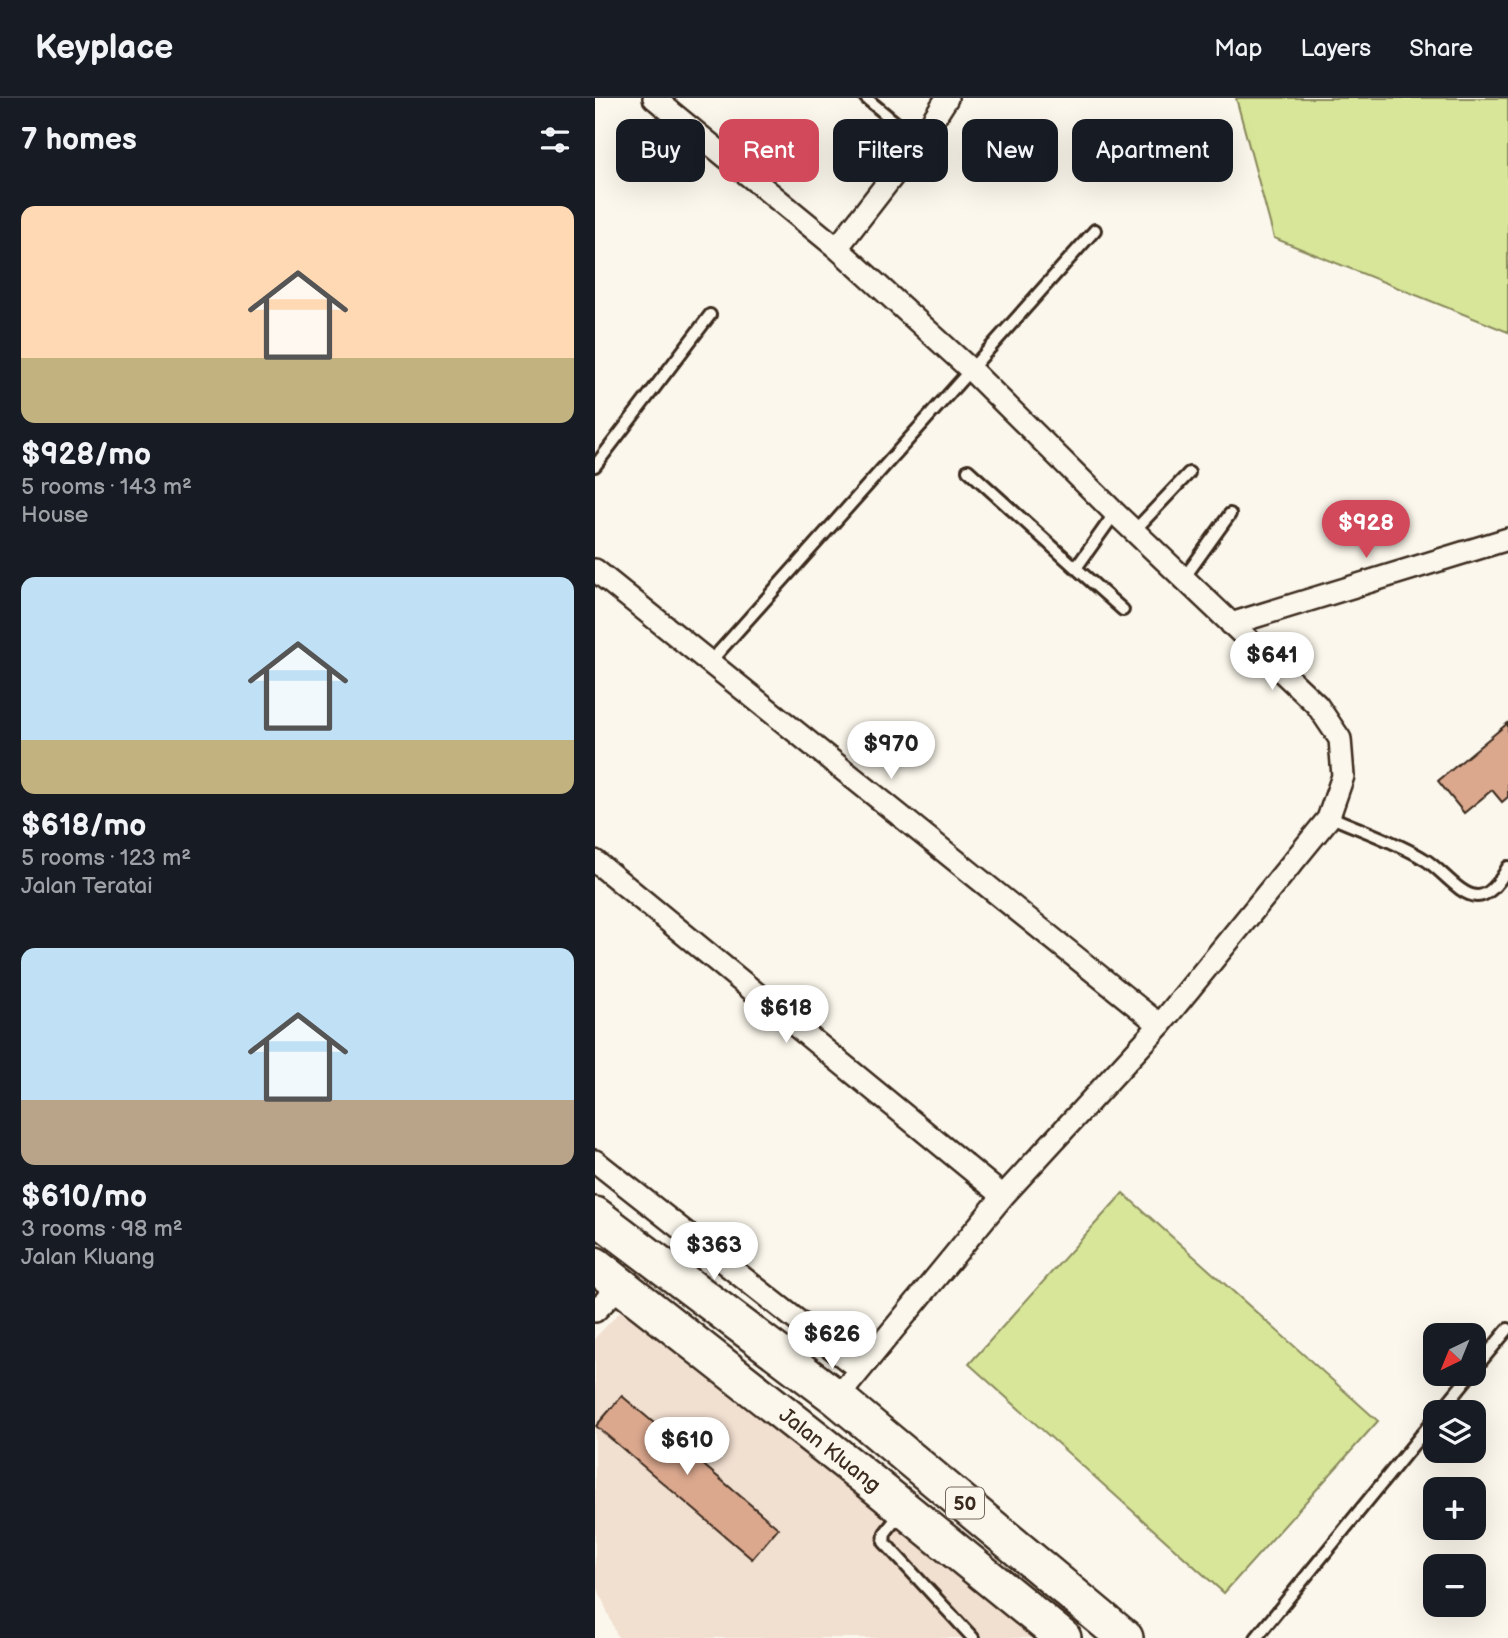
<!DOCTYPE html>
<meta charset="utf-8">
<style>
body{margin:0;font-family:"Balsamiq Sans",sans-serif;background:#242831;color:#f1f3f6;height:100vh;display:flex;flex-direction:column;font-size:26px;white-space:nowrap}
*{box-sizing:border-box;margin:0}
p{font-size:23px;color:#9ea1a6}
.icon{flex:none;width:38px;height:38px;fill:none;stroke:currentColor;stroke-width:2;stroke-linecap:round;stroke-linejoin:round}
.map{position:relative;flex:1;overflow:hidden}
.sheet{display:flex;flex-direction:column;background:#171b24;width:595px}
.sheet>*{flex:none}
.top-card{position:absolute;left:21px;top:21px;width:665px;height:63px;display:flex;gap:14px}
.needle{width:46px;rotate:223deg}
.fabs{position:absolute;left:828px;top:1225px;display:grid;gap:14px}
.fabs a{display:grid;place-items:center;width:63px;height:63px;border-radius:14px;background:#171b24;box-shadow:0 7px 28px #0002;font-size:35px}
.price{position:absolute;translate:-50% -60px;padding:0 16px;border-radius:24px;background:#fff;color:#222;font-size:23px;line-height:46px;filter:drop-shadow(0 2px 4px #0008)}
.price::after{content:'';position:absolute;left:50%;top:42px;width:21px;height:16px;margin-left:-10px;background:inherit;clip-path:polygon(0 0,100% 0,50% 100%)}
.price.selected{background:#d1495b;color:#fff}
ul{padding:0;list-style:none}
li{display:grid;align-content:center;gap:14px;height:371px;padding:0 21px}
li span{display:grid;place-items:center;height:217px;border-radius:14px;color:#555}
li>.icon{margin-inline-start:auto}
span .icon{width:126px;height:126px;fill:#fffc;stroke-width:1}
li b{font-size:30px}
h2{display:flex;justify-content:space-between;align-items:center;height:84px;padding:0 21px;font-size:30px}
.chip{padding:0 24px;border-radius:14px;background:#171b24;box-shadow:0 7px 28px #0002;font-size:24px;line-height:63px}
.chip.selected{background:#d1495b;color:#fff}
header{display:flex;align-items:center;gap:42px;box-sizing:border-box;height:98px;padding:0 35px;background:#171b24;border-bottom:2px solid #363941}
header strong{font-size:33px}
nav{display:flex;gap:38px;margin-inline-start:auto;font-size:24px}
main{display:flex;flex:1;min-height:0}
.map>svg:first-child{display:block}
.built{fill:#f1dfd0}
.green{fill:#d7e699;stroke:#89885c;stroke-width:2}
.building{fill:#dba88e;stroke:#3b2a1e;stroke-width:2}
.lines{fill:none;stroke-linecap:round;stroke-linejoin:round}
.service-casing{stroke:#3b2a1e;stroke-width:16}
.minor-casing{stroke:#3b2a1e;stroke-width:26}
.trunk-casing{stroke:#3b2a1e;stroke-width:40}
.service{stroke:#fbf7ec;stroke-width:10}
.minor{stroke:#fbf7ec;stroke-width:21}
.trunk{stroke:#fbf7ec;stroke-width:35}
.labels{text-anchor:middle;stroke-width:5;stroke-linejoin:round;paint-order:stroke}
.shield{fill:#fbf7ec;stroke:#75685c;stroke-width:2}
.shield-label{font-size:19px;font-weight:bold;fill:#3b2a1e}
.street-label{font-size:21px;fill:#3b2a1e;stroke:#fbf7ec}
</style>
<header>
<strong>Keyplace</strong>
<nav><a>Map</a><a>Layers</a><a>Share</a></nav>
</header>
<main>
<section class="sheet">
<h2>7 homes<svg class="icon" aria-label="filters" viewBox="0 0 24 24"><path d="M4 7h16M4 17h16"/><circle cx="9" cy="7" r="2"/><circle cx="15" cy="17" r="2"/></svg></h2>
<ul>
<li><span style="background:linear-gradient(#ffd9b3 70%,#c2b280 0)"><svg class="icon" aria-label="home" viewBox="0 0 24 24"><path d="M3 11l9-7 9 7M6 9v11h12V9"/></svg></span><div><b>$928/mo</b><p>5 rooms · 143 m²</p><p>House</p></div></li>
<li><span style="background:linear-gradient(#bfe0f5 75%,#c2b280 0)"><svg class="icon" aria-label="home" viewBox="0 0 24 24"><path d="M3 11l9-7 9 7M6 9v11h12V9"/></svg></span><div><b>$618/mo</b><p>5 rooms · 123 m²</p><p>Jalan Teratai</p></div></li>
<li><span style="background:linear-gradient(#bfe0f5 70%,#b9a48a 0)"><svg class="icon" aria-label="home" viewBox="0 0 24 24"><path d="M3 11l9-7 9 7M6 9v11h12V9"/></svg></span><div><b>$610/mo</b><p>3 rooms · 98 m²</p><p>Jalan Kluang</p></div></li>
</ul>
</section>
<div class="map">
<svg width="913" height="1540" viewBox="0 0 913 1540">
<rect width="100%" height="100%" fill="#fbf7ec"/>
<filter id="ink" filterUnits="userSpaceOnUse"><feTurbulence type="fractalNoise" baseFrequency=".0143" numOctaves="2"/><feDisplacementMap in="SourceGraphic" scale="14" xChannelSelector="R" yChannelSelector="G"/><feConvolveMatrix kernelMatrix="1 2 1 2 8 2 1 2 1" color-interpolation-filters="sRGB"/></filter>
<g filter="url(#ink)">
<path class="built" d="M36,1202l417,338h-430l-23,-57v-243z"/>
<path class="green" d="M641,0h272v234l-234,-94z
M528,1095l255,228 -154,172 -255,-229z"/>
<path class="building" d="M913,625v74l-6,5 -10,-12 -28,23 -26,-32z
M27,1298l156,132 -26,31 -156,-133z"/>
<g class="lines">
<defs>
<path id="service" d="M271,0l53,44
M0,368l115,-151
M373,372l108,98
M520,415l-39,55 47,42
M540,432l54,-57
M589,480l46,-64
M115,564l385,-432
M734,718c31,14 66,25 95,43 15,8 36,37 53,37 14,0 25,-18 31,-29
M878,1273l35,-42
M845,1314l31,-38
M307,1413l-17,22 -1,9 89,96
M661,1540l179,-220"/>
<path id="minor" d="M59,0l183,150 134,122 144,143 202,192 23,34 3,37 -15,43 -168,206 -157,171 -166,202
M242,150l82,-106 28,-44
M0,472l565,455
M636,526l277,-85
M0,763l408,335
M0,1063l265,209
M0,1213l25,-25"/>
<g id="trunk">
<path d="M0,1117l242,183 288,240"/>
<path id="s1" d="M0,1167l276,217 192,156"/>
</g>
</defs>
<use href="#service" class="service-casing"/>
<use href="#minor" class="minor-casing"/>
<use href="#trunk" class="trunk-casing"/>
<use href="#service" class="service"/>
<use href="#minor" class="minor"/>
<use href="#trunk" class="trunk"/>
</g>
</g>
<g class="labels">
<rect class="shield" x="351" y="1389.5" width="38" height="31" rx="5"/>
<g class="shield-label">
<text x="370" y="1412">50</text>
</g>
<g class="street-label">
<text dy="7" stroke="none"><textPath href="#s1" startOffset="299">Jalan Kluang</textPath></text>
</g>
</g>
</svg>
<div class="fabs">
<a><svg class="needle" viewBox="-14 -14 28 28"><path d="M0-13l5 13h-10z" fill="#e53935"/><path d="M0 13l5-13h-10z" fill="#9ea1a6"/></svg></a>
<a><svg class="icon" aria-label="layers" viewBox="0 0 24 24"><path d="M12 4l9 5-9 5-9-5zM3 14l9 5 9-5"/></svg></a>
<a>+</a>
<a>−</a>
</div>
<b class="price selected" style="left:771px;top:462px">$928</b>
<b class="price" style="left:677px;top:594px">$641</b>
<b class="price" style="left:296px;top:683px">$970</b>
<b class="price" style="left:191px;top:947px">$618</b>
<b class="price" style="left:119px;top:1184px">$363</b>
<b class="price" style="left:237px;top:1273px">$626</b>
<b class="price" style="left:92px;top:1379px">$610</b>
<div class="top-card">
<a class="chip">Buy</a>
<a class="chip selected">Rent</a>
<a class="chip">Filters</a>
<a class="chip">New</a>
<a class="chip">Apartment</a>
</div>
</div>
</main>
